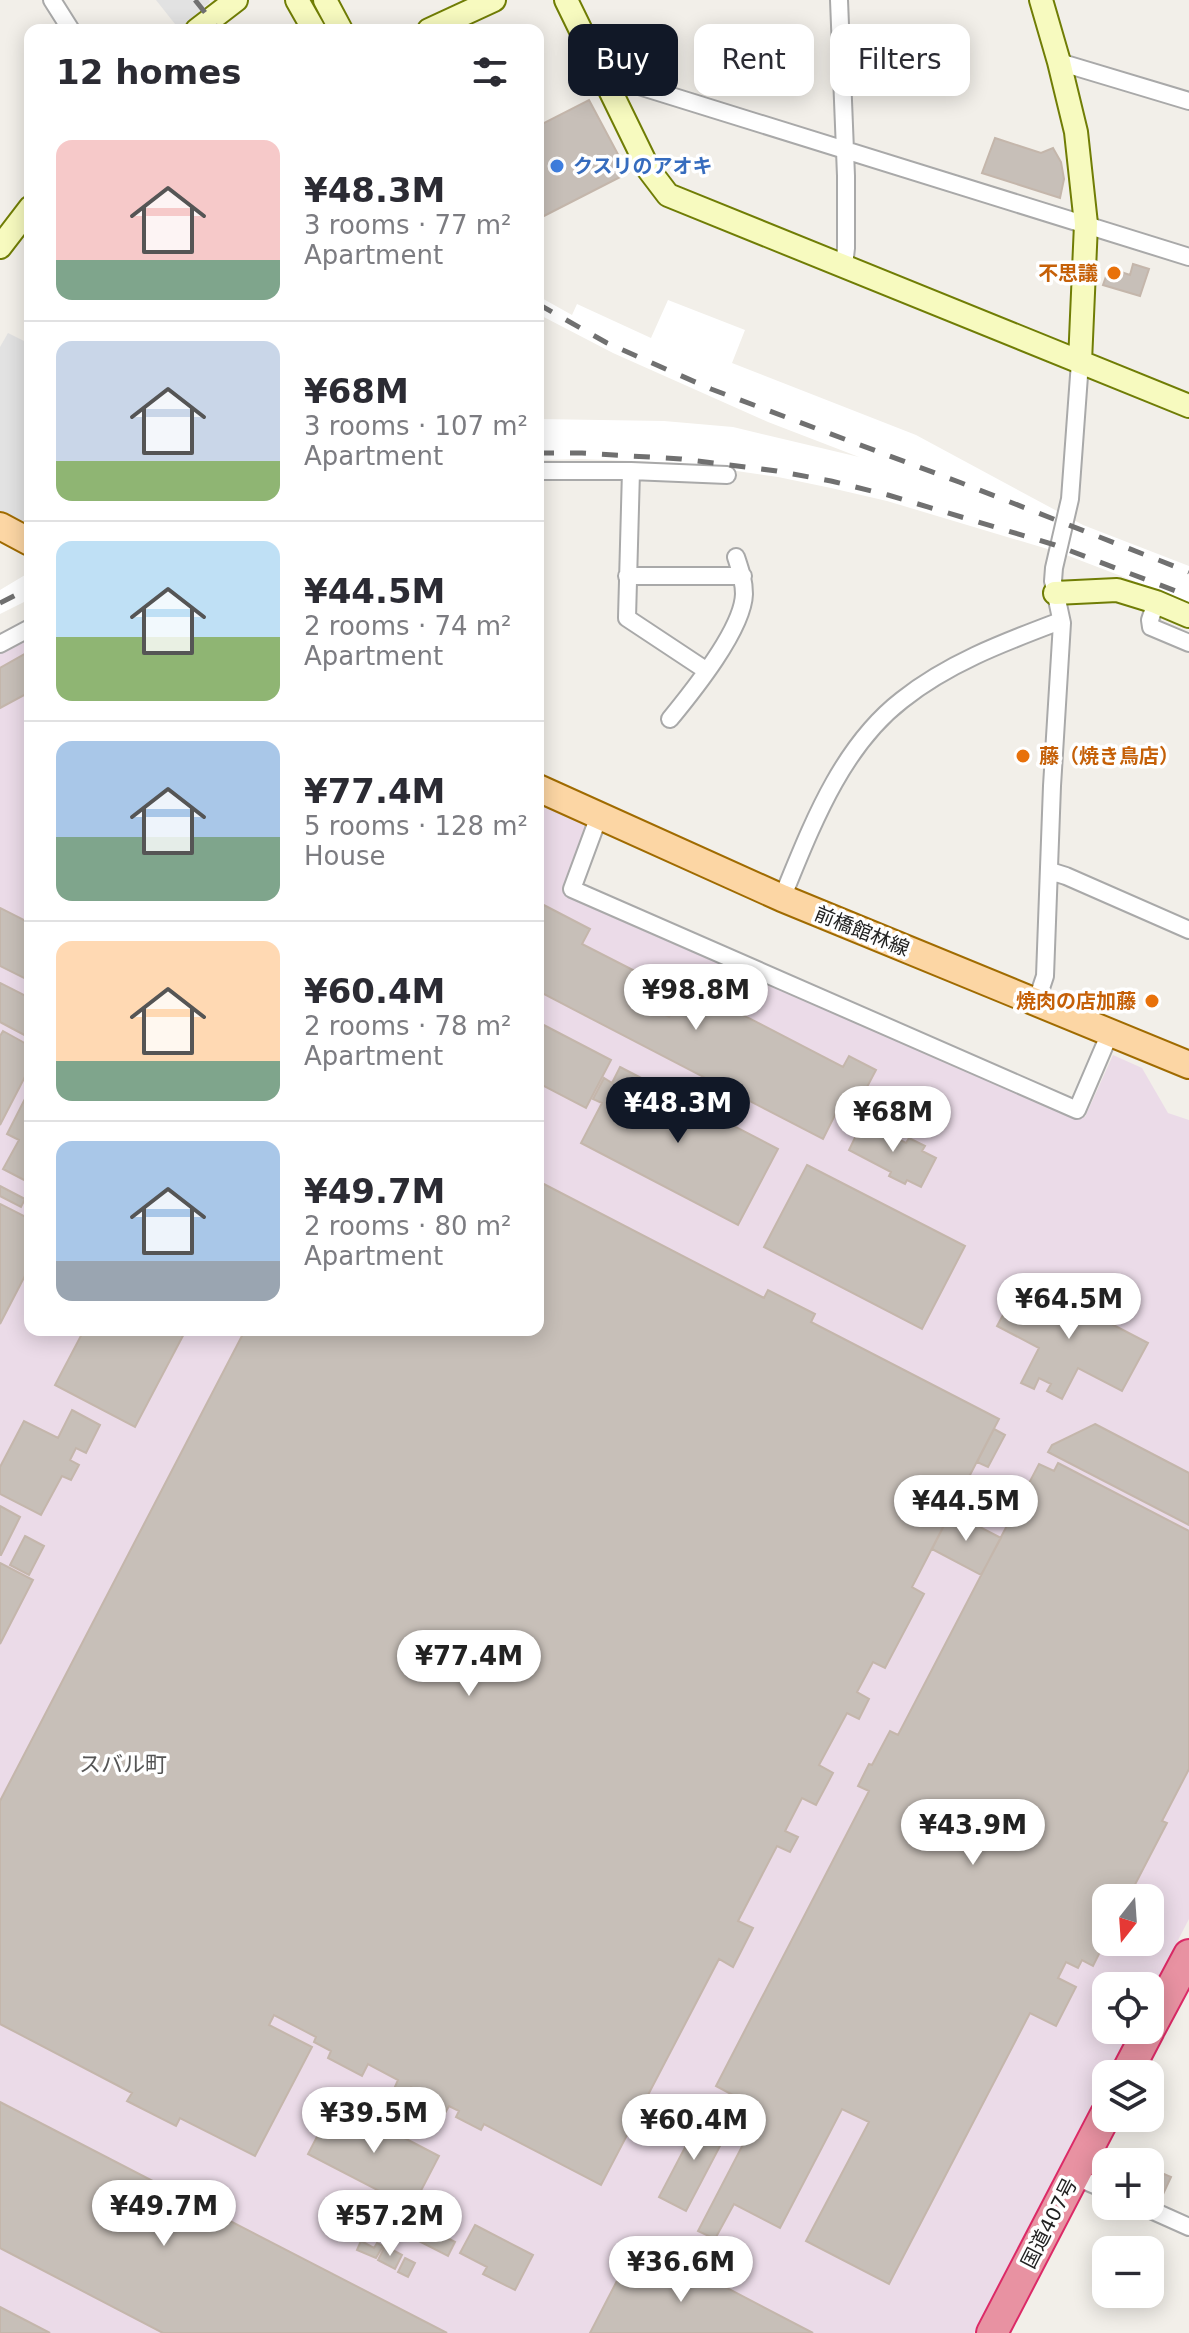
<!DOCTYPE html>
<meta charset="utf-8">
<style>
body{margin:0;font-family:"DejaVu Sans","Noto Sans JP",sans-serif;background:#f2f2f3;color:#2b2b33;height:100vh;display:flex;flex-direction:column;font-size:30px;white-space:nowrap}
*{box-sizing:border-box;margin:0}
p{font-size:26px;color:#7c7c81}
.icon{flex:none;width:44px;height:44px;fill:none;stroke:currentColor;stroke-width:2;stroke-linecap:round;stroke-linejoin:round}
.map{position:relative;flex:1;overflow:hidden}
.sheet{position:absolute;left:24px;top:24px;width:520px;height:1312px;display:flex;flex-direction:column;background:#fff;border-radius:16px;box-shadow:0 4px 20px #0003}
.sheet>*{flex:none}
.top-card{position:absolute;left:568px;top:24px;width:500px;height:72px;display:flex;gap:16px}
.needle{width:52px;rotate:197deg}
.tools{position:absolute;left:1092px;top:1884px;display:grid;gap:16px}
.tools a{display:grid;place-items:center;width:72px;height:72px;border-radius:16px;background:#fff;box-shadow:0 4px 20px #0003;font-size:40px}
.price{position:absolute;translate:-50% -68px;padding:0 18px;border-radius:28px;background:#fff;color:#222;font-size:26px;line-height:52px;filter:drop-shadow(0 2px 4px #0008)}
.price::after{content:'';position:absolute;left:50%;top:48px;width:24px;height:18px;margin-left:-12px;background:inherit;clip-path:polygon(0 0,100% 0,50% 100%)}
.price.on{background:#111827;color:#fff}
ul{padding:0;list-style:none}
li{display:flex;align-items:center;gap:24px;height:200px;padding:0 32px}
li+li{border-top:2px solid #e1e1e2}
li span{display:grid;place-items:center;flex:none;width:224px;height:160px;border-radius:16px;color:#555}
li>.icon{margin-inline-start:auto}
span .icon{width:96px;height:96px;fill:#fffc;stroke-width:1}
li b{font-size:34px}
h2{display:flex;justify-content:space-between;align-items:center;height:96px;padding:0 32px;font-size:34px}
.tag{padding:0 28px;border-radius:16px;background:#fff;box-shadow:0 4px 20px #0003;font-size:28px;line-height:72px}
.tag.on{background:#111827;color:#fff}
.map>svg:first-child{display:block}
.industrial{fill:#ebdbe8;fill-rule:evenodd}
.parking{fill:#e2e2e2}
.pier{fill:#fff}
.building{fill:#c7bfb8;stroke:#c4b6ab;stroke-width:2}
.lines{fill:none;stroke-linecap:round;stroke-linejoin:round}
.street-casing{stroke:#a9a9a9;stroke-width:20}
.secondary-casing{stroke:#707d05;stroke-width:26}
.primary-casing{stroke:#a06b00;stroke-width:30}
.highway-casing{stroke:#dc2a67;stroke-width:34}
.street{stroke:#fff;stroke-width:16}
.secondary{stroke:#f7fabf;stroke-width:22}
.primary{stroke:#fcd6a4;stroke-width:26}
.highway{stroke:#e892a2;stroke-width:30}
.rail{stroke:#707070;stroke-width:5;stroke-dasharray:16 16;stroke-linecap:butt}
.shop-dot{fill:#3f7fe0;stroke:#fff;stroke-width:3}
.food-dot{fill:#e8710a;stroke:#fff;stroke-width:3}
.labels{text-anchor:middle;stroke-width:7;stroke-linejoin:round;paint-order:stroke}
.shop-label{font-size:20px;font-weight:bold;fill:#366cbe;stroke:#fff;text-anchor:start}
.food-label{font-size:20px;font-weight:bold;fill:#c56008;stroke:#fff;text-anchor:end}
.street-label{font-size:20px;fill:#222;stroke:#fff}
.neighbourhood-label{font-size:22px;fill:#555;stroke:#fff}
</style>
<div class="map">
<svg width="1189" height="2333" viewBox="0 0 1189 2333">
<rect width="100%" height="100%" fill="#f2efe9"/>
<path class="industrial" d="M30,638v692h508v-529l52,26 -25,66 520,224 28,-62 29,13 26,45 21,7v799l-39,75v-8h-44v44h25l-22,44h-3v5l-132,254h-974v-1680zM1106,1898h44v44h-44z"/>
<path class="parking" d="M156,0h53l1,2 -31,27z
M8,333l22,11v186l-30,-17v-166z"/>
<path class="pier" d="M538,296l34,19 5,-11 74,34 17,-38 77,30 -13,33 184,72 167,90 106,41v36l-128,-49 -174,-52 -56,-13 -53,-11 -96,-14 -101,-4 -43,1v-41l126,2 69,6 126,30 -91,-35 -155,-69 -75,-39z
M30,572v27l-30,15v-24z"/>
<path class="building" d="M660,33l10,1 -11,38 -33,-10 5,-18z
M589,100l39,73 -90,46v-93z
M995,138l46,15 12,-5 8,14 3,17 -4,19 -78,-25z
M1133,264l16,5 -9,27 -37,-11 6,-17 21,7z
M30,651v41l-30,16v-40z
M538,902l52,27 -8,15 88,45 -12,22 11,6 12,-23 26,14 5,-9 131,68 6,-11 27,14 -20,38 -14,-7 -19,38 -285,-148z
M0,908l30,15v58l-30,-15z
M0,983l30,15v40l-30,-16z
M538,1022l73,38 -25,48 -48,-25z
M3,1031l27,15v21l-30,58v-89z
M620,1067l158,82 -40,76 -157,-82 21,-40 -9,-4 11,-21 8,5z
M30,1089v94l-27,-14 16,-29 -12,-6z
M863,1121l43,22 3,-5 16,8 -3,5 14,7 -15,29 -14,-7 -2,4 -16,-8 2,-4 -42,-22z
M807,1165l158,81 -43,83 -158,-82z
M538,1181l226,117 4,-8 47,24 -4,8 188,97 -87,168 12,7 -39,74 -12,-6 -16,30 12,7 -10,20 -12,-6 -28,52 14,8 -17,32 -14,-7 -17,33 13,6 -8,15 -13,-6 -39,75 15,7 -20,39 -14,-8 -118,226 -117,-61 -3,6 -25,-13 3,-6 -10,-5 -5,9 -27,-14 5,-9 -11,-5 -4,8 -13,-6 4,-9 -30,-16 -6,12 -34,-18 3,-7 -17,-9 2,-5 -42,-22 -5,10 43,22 -57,109 -75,-38 -4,8 -49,-25 5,-8 -132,-69v-223l245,-471h293z
M0,1186l25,13 -4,8 -21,-11z
M0,1204l30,15v47l-30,58z
M1023,1278l125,65 -26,48 -44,-23 -16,31 -15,-8 4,-7 -12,-6 -5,11 -13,-6 18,-35 -42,-22z
M84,1330h102l-51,97 -80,-42z
M72,1410l28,15 -14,28 -10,-5 -6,12 9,5 -8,15 -9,-4 -21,39 -41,-21v-27l24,-46 34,17z
M1095,1424l94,49v52l-141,-73 4,-7z
M994,1429l11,6 -17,32 -11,-5z
M1058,1463l131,68v238l-27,52 5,2 -39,75h-22v42l-13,26 -11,-6 -4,8 -12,-6 -8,16 18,9 -20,39 -26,-13 -141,271 -83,-43 63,-119 -27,-13 -62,119 -46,-24 -19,35 -17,-8 63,-121 -45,-24 153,-295 -11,-5 11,-22 3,1 18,-34 8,4 141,-271 15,7z
M967,1489l10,5 -10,18 -10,-5z
M0,1506l20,11 -19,38h-1z
M951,1512l50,26 -20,37 -49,-26z
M25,1536l19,10 -15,29 -19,-10z
M0,1563l33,17 -33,64z
M0,2102l447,231h-284l-163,-85z
M335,2102l104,54 -27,52 -104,-54z
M703,2113l27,14 -44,84 -27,-14z
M1150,2168l21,9 -12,26 -9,-4z
M423,2225l32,17 -7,14 -37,-19 6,-11 4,2z
M475,2225l58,30 -18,35 -32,-16 4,-7 -27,-14z
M361,2241l13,7 3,-5 6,3 -7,12 -19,-8z
M385,2246l17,9 -7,14 -17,-9z
M635,2246l68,36 3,-5 107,56h-223z
M405,2258l10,5 -7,14 -10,-5z
M0,2307l50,26h-50z"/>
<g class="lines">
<defs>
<path id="street" d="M52,0l19,30
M839,0l7,176v72l-2,18
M1059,62l130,39
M609,89l9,-3h21l550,171
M538,471h93l96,4
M631,471l-4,147 80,53
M627,576h116
M1156,602l-6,18 1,7 38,16
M0,644l30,-16
M670,719c23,-28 73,-90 74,-125 0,-14 -4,-25 -8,-37
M599,816l-27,73 505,221 33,-77
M1050,871l16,5 123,54
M782,898c29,-70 58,-150 120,-198 45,-36 100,-57 153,-77h7
M1036,1003l9,-27 7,-190 10,-163 -9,-42 1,-13 16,-69 10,-137
M1074,2176l32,14
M1142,2206l47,21"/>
<path id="secondary" d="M297,0l17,30
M325,0l16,30
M566,0l83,170 19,25 521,211
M1041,0l18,62 17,70 10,92 -6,138
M197,30l39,-30
M429,30l65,-30
M0,247l30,-39
M1055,593l62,-3 39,12 33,14"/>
<path id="primary" d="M0,526l30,16
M538,788l244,110 407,167"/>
<path id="highway" d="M1150,2028l39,-73
M1126,2074l23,-44
M992,2333l114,-219"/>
</defs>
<use href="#street" class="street-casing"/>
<use href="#secondary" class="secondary-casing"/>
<use href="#primary" class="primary-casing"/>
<use href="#highway" class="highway-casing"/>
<use href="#street" class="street"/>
<use href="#secondary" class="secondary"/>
<use href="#primary" class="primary"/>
<use href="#highway" class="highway"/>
<path class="rail" d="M195,0l24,30
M538,304l69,39 104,46 248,93 230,90
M538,453h44l99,6 96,12 54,10 57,14 167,50 134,51
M0,603l30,-15"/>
</g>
<circle class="shop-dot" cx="557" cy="166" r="8"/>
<g class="food-dot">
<circle cx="1114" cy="273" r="8"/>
<circle cx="1023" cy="756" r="8"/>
<circle cx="1152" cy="1001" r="8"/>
</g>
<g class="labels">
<g class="shop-label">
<text x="573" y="173">クスリのアオキ</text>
</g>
<g class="food-label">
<text x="1098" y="280">不思議</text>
<text x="1039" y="763" text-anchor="start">藤（焼き鳥店）</text>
<text x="1136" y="1008">焼肉の店加藤</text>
</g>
<g class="street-label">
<text transform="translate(862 931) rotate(22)" y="7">前橋館林線</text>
<text transform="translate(1049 2223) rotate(-63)" y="7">国道407号</text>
</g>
<g class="neighbourhood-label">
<text x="123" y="1772">スバル町</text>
</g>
</g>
</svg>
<div class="tools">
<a><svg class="needle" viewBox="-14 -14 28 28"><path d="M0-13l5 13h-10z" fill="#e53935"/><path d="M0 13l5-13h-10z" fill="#7c7c81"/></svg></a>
<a><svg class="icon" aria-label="locate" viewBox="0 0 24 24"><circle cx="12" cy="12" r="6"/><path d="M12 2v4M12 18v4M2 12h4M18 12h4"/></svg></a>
<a><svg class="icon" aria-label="layers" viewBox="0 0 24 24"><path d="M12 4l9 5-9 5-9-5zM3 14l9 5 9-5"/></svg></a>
<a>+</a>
<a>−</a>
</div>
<b class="price" style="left:696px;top:1032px">¥98.8M</b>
<b class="price on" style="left:678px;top:1145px">¥48.3M</b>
<b class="price" style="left:893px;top:1154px">¥68M</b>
<b class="price" style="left:1069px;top:1341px">¥64.5M</b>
<b class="price" style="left:966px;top:1543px">¥44.5M</b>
<b class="price" style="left:469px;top:1698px">¥77.4M</b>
<b class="price" style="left:973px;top:1867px">¥43.9M</b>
<b class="price" style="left:374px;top:2155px">¥39.5M</b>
<b class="price" style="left:694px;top:2162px">¥60.4M</b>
<b class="price" style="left:164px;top:2248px">¥49.7M</b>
<b class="price" style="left:390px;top:2258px">¥57.2M</b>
<b class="price" style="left:681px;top:2304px">¥36.6M</b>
<div class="top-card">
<a class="tag on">Buy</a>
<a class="tag">Rent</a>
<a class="tag">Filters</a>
</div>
<section class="sheet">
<h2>12 homes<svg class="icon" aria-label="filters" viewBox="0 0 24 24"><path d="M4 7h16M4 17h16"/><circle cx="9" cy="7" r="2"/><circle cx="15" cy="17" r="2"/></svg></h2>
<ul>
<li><span style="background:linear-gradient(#f6c9c9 75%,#7fa58c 0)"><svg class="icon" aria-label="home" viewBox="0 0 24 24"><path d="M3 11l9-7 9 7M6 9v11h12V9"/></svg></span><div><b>¥48.3M</b><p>3 rooms · 77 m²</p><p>Apartment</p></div></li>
<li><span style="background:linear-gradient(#c9d6e8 75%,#8fb573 0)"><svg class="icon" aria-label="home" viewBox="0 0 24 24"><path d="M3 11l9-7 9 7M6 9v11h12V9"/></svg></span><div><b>¥68M</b><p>3 rooms · 107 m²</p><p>Apartment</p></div></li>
<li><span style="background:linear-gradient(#bfe0f5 60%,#8fb573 0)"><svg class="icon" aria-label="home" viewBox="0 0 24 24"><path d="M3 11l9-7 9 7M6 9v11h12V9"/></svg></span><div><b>¥44.5M</b><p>2 rooms · 74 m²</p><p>Apartment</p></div></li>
<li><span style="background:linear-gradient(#a9c7e8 60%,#7fa58c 0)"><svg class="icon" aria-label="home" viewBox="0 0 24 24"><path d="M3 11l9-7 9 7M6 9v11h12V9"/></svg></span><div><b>¥77.4M</b><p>5 rooms · 128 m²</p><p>House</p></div></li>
<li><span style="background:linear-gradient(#ffd9b3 75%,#7fa58c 0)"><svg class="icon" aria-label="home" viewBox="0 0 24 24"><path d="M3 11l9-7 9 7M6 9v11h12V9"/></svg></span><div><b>¥60.4M</b><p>2 rooms · 78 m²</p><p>Apartment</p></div></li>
<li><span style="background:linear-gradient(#a9c7e8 75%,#9aa5b1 0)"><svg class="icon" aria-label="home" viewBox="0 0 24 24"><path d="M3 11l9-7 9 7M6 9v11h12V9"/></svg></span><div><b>¥49.7M</b><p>2 rooms · 80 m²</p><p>Apartment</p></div></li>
</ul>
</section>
</div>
